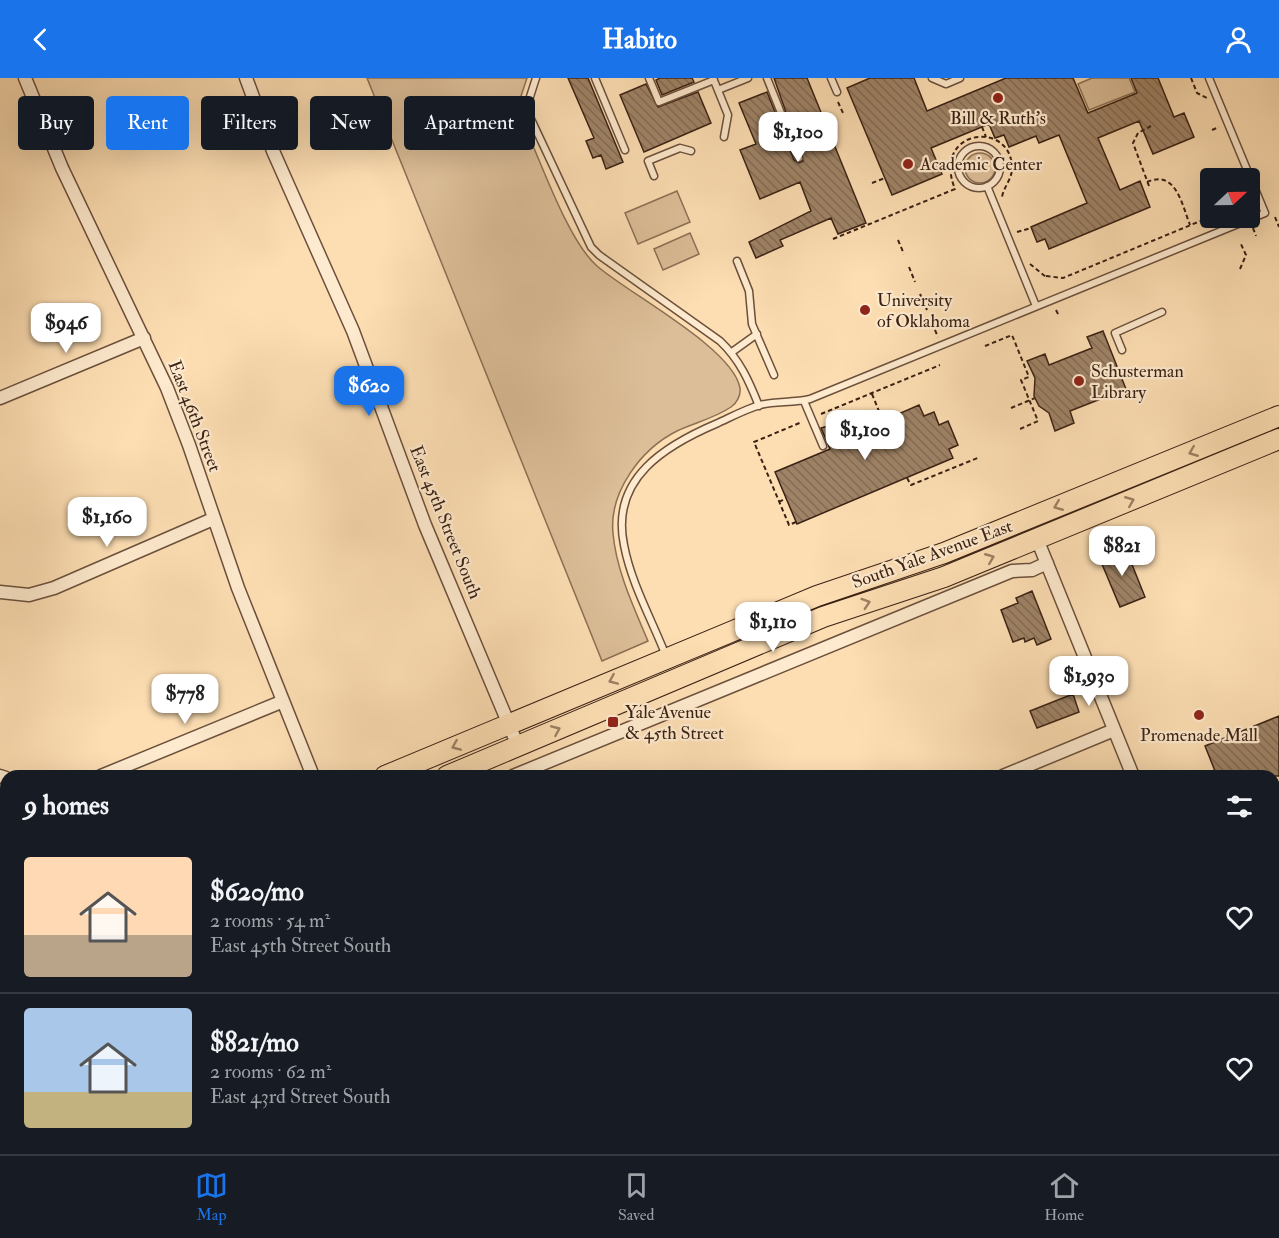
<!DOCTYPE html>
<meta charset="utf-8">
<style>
body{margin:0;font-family:"IM FELL Double Pica",serif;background:#20242c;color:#f1f3f6;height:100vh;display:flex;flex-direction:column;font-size:22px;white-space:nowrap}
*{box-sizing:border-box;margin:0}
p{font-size:20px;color:#9ea1a6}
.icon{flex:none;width:33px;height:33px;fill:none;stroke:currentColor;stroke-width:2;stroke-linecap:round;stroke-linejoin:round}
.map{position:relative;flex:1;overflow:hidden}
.sheet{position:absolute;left:0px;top:692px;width:1280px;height:386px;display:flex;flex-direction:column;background:#171b24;border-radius:18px 18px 0 0;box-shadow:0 6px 24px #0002}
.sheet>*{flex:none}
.guide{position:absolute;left:18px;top:18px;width:600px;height:54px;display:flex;gap:12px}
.needle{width:39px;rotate:68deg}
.buttons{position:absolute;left:1200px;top:90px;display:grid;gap:12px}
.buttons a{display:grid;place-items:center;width:60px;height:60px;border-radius:6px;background:#171b24;box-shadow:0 6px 24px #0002;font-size:30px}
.price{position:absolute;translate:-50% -51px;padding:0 14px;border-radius:12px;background:#fff;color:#222;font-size:20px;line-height:39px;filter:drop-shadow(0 2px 3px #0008)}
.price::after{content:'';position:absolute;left:50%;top:36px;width:18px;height:14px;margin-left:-9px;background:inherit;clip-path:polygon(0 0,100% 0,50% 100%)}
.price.selected{background:#1a73e8;color:#fff}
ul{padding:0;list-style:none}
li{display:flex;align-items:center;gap:18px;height:150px;padding:0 24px}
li+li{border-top:2px solid #363941}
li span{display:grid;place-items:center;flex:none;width:168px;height:120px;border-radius:6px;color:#555}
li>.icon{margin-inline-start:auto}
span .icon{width:72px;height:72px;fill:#fffc;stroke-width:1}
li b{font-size:26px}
h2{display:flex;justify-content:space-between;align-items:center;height:72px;padding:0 24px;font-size:26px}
.chip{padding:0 21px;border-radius:6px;background:#171b24;box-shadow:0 6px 24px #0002;font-size:21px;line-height:54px}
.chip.selected{background:#1a73e8;color:#fff}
header{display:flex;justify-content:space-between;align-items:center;height:78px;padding:0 24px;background:#1a73e8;color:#fff;font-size:27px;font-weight:700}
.menu{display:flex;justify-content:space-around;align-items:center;height:84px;border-top:2px solid #363941;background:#171b24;font-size:16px;color:#9ea1a6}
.menu a{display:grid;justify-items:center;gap:3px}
.menu .selected{color:#1a73e8}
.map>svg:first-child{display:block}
.green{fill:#dcbe98;stroke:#8b7056;stroke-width:1.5}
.building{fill:url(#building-back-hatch);stroke:#3a2114;stroke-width:1.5}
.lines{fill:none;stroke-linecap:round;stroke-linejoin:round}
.lane-casing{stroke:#6b503c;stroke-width:9}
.street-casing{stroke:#6b503c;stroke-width:15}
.secondary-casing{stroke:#3a2114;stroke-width:21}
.primary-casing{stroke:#3a2114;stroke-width:22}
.highway-casing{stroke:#3a2114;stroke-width:26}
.path{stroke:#3a2114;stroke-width:2;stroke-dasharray:4.5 3;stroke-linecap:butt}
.lane{stroke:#feeace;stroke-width:6}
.street{stroke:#feeace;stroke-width:12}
.secondary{stroke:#feeace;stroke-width:18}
.primary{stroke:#fddeb3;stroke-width:20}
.highway{stroke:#fddeb3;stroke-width:22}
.oneway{stroke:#9c8064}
.poi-dot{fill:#8f2418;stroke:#feeace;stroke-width:2}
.labels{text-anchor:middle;stroke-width:4.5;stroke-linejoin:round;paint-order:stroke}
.poi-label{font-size:18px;fill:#3a2114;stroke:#feeace;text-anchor:start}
.street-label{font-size:18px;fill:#3a2114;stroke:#feeace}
</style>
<header><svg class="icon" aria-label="back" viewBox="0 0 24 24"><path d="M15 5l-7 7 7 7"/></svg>Habito<svg class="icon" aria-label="person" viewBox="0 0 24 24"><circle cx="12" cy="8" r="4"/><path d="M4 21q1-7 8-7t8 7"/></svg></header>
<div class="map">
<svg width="1279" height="1076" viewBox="0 0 1279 1076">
<defs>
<pattern id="building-back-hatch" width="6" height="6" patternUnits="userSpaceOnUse" patternTransform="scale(1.5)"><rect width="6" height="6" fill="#9f8367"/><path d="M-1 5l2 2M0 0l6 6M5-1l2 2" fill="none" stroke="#836b54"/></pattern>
</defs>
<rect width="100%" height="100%" fill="#fddeb3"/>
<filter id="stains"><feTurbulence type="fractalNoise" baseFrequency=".00333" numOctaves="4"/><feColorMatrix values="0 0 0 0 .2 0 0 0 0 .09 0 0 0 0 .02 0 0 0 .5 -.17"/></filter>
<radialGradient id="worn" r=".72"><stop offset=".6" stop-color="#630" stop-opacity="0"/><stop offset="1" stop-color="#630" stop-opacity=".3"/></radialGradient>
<path class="green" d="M367,0h160l-7,21 1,19c18,38 46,122 76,148 32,28 136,82 143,122 1,7 -3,15 -9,19 -16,11 -37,16 -54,24 -36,18 -68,61 -64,102 3,37 21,75 35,108l-46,20z
M1092,0h37l6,14 -46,18 -11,-26z
M965 90a15 15 0 1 1 30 0a15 15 0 1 1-30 0Z
M677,113l13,31 -52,22 -13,-31z
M690,155l9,21 -36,16 -9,-21z"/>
<path class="building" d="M568,0h20l35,84 -17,7 -5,-14 -8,3 -7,-17 8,-3z
M660,0h32l2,4 -32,13 -6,-15z
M774,0h33l59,145 -28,11 -7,-16 -51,22 3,6 -27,12 -7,-16 62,-31 -11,-29 -40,17 -20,-49 16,-6 -17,-41 28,-11 27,68 5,3 4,-2z
M870,0h44l13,33 79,-33h67l15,35 49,-20 -6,-15h27l16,39 10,-4 10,24 -41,17 -14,-33 -41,17 22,52 20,-9 10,26 -101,42 -4,-10 -8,3 -6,-15 56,-24 -28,-68 -20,8 -3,-7 -27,11 -5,-12 -9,3 -6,-14 -58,24 11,26 -50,21 -45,-107z
M646,6l12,23 40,-15 13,31 -67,29 -24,-57z
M1103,253l23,58 -56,22 4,12 -19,8 -6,-18 -10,-7 -5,-10 1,-18 -8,-17 18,-7 4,11 43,-17 -5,-11z
M919,327l5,11 10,-4 5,13 9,-4 10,24 -9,4 4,9 -156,66 -22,-52 55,-23 -9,-21 18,-5v-10l28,5 15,9 17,-6 -3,-6z
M1125,469l20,50 -25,10 -21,-50z
M1032,513l19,48 -14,6 -3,-7 -9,4 -1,-4 -11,4 -12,-32 17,-7 -2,-5z
M1073,616l6,18 -42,16 -7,-17z
M1279,638v60h-62l-12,-30z"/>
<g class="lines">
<defs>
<path id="lane" d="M536,0l-8,25 2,14 61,130 8,8 121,86c20,19 29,40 39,65
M595,0l30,72
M649,0l10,24 55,-22
M713,0l15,37 -4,22
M767,0l32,80
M831,0l6,14
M932,0l14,6 14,-6
M718,12l30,-12
M958 89a21 21 0 1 1 42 0a21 21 0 1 1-42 0Z
M654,98l-6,-15 32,-13 11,3
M987,108l49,120
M737,183l12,30 3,33 22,51
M1122,272l-7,-17 47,-21
M732,274l25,-18
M804,323l19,45
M666,578c-14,-36 -35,-73 -42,-111 -14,-67 42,-100 94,-122 13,-6 28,-14 42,-18 16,-4 33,-2 50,-6l455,-186 -56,-135"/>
<path id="street" d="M25,0l37,90 105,220 22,57 49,143 75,188
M246,0l27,73 80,180 72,194 93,221
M0,320l144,-60
M1037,461l96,237
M0,514l29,3 25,-7 159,-69
M0,698l6,2
M101,698l180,-74
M513,698l499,-205 20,-1 15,-7
M1003,698l111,-46
M1274,971l5,7
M580,1071l9,5
M664,1076l2,-5
M1069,1076l12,-5"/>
<path id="secondary" d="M0,936l6,-3
M378,1071l9,5"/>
<path id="primary" d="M385,698l432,-180 127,-43 335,-137
M447,698l376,-159 121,-40 335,-138
M0,842l6,-2
M0,895l6,-3"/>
<path id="highway" d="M0,963l6,3
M0,993l6,3
M155,1071l10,5
M214,1071l9,5"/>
</defs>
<use href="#lane" class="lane-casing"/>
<use href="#street" class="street-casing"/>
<use href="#secondary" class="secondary-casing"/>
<use href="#primary" class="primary-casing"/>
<use href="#highway" class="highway-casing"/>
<path class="path" d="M1191,0l6,15 10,5
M838,24l5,11
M982,49l4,10
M1212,52l7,-3
M1147,104c29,-13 35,23 43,43
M872,105l13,-5
M1149,108l-16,-43 5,-10 13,-7
M1275,139l4,10
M1253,150l3,8
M1017,154l14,-4
M833,161l122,-50c-24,-59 54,-70 57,-23 1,12 -8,20 -10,31
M898,162l6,14
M1030,186l16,13
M909,189l6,15
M1240,191l6,-14 -6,-13
M1046,198l17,2 147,-61
M920,216l7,16
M1056,232l3,6
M932,245l6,14
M985,268l27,-11 17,42 -8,3 17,41 -18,8
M872,316l13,32
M1011,330l24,-10
M821,336l119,-49
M907,400l4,7 69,-28
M779,424l7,-4
M796,444l-7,3 -35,-83 48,-20
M541,1071l8,5"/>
<use href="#lane" class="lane"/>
<use href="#street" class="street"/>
<use href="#secondary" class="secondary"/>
<use href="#primary" class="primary"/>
<use href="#highway" class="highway"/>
</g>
<defs><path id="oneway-chevron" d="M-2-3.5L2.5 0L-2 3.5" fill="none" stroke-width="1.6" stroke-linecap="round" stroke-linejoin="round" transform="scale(1.5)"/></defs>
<g class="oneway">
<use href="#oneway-chevron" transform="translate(1193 374) rotate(158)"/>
<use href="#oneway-chevron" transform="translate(1130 423) rotate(-22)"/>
<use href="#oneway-chevron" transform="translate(1058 428) rotate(158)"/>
<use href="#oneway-chevron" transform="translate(990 480) rotate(-22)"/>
<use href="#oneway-chevron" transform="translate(866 525) rotate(-18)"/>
<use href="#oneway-chevron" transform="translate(613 602) rotate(157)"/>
<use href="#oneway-chevron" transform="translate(556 652) rotate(-23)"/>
<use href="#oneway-chevron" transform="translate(456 668) rotate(157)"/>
</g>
<g class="poi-dot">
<circle cx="998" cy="20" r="6"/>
<circle cx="908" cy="86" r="6"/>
<circle cx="865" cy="232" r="6"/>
<circle cx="1079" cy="303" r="6"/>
<circle cx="1199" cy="637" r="6"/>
<rect x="607" y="638" width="12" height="12" rx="3"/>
</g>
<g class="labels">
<g class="poi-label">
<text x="998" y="46" text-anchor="middle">Bill &amp; Ruth's</text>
<text x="920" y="92">Academic Center</text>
<text x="877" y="228">University<tspan x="877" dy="21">of Oklahoma</tspan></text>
<text x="1091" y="299">Schusterman<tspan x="1091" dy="21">Library</tspan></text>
<text x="625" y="640">Yale Avenue<tspan x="625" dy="21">&amp; 45th Street</tspan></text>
<text x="1199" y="663" text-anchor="middle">Promenade Mall</text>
</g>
<g class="street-label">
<text transform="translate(195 338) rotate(69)" y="6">East 46th Street</text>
<text transform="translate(446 444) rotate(68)" y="6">East 45th Street South</text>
<text transform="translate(932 476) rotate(-20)" y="6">South Yale Avenue East</text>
</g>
</g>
<rect width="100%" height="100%" filter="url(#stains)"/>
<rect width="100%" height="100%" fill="url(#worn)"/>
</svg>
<div class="buttons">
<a><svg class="needle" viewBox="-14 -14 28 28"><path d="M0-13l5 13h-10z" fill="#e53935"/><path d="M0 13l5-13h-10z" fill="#9ea1a6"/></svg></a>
</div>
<b class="price" style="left:798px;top:85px">$1,100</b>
<b class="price" style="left:66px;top:276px">$946</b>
<b class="price selected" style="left:369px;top:339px">$620</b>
<b class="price" style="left:865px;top:383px">$1,100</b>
<b class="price" style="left:107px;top:470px">$1,160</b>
<b class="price" style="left:1122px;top:499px">$821</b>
<b class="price" style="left:773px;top:575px">$1,110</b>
<b class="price" style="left:1089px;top:629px">$1,930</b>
<b class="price" style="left:185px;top:647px">$778</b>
<div class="guide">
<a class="chip">Buy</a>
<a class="chip selected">Rent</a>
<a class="chip">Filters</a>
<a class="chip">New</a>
<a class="chip">Apartment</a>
</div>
<section class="sheet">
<h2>9 homes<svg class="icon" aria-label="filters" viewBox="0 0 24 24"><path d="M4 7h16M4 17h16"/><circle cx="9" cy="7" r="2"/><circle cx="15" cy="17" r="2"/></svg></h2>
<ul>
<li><span style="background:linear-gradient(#ffd9b3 65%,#b9a48a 0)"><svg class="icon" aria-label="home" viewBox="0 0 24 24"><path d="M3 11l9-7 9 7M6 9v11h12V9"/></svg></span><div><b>$620/mo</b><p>2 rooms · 54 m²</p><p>East 45th Street South</p></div><svg class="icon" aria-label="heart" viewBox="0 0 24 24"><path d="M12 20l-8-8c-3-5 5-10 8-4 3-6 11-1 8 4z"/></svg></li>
<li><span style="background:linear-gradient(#a9c7e8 70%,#c2b280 0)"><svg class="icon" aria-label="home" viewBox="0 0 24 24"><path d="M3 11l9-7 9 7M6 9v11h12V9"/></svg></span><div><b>$821/mo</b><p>2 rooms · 62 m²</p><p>East 43rd Street South</p></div><svg class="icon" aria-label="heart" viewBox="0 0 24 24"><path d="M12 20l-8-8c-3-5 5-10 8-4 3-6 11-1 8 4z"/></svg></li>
</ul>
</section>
</div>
<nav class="menu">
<a class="selected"><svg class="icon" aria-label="map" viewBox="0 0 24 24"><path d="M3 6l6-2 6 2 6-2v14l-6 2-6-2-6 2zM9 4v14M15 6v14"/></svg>Map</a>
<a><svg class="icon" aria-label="saved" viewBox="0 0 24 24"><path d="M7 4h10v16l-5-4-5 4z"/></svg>Saved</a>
<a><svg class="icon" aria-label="home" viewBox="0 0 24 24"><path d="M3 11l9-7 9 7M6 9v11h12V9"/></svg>Home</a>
</nav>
